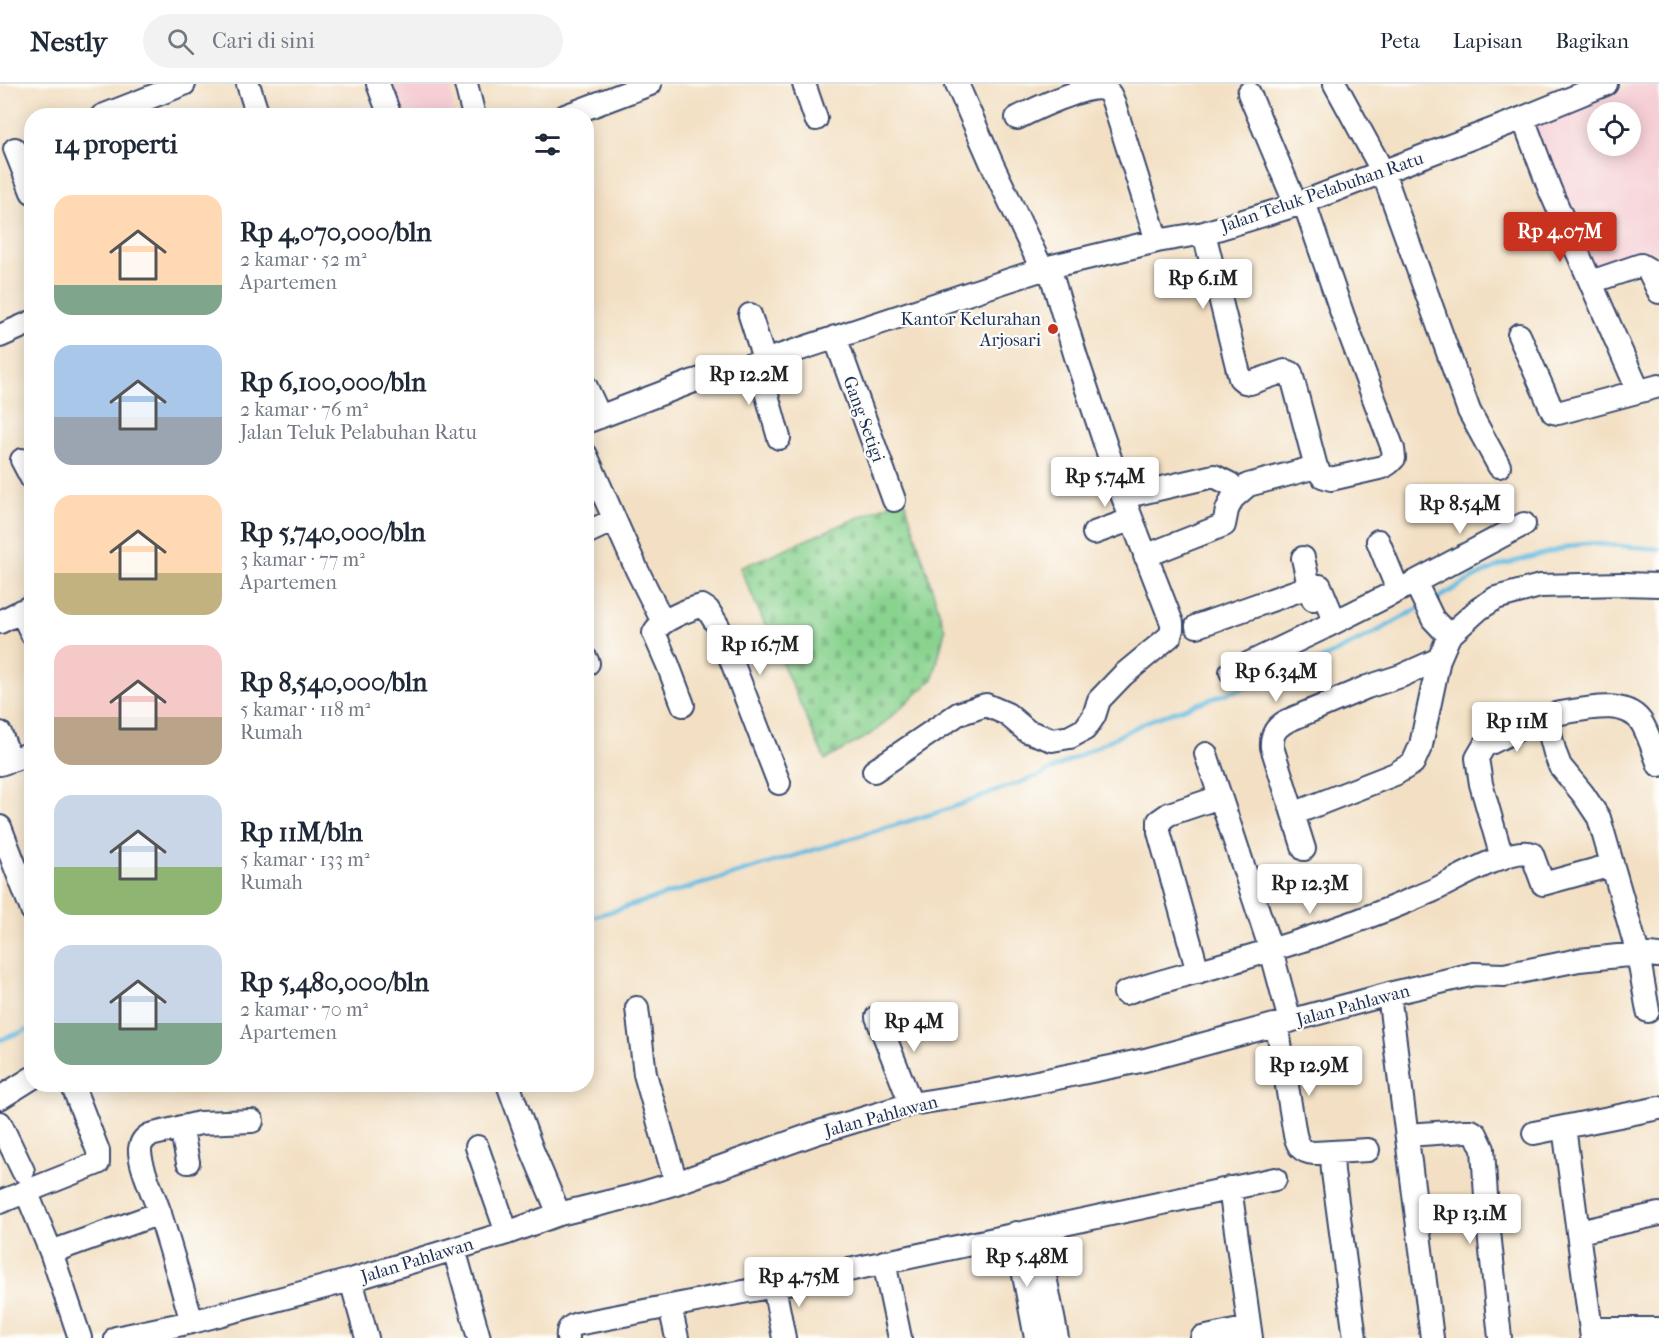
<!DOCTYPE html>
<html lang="id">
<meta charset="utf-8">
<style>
body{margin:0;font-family:"IM FELL French Canon",serif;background:#f2f2f3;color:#1f2937;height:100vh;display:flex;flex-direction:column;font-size:22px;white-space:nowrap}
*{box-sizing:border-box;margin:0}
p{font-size:20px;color:#747a83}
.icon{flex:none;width:33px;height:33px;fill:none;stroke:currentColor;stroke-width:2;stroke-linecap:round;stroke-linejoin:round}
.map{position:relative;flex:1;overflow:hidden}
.drawer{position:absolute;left:24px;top:24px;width:570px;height:984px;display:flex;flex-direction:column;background:#fff;border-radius:24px;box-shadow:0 3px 15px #0003}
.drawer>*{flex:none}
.controls{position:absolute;left:1587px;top:18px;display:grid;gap:12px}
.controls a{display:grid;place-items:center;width:54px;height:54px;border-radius:50%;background:#fff;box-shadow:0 3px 15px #0003;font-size:30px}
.price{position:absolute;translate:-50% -51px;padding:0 14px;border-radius:6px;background:#fff;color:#222;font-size:20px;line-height:39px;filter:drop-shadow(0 2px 3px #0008)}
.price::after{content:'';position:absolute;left:50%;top:36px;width:18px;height:14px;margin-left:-9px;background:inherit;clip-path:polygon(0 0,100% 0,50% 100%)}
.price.on{background:#c8321e;color:#fff}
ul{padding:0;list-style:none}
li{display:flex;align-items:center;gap:18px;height:150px;padding:0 30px}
li span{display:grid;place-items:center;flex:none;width:168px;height:120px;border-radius:18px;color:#555}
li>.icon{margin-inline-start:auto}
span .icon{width:72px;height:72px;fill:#fffc;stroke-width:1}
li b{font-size:26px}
h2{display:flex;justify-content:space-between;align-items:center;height:72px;padding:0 30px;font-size:26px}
header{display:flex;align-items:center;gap:36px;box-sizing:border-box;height:84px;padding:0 30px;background:#fff;border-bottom:2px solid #e0e1e3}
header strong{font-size:28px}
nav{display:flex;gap:33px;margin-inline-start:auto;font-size:21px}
.search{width:420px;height:54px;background:#f2f2f3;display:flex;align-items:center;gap:15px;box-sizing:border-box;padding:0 21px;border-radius:33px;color:#747a83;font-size:22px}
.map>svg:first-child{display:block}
.built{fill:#f6cfd6;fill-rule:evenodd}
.cemetery{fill:url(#cemetery-stones);stroke:#528176;stroke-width:1.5}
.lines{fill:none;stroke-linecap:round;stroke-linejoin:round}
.stream{stroke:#64bbe1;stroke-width:4.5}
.minor-casing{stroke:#3b4a6d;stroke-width:26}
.minor{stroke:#fff;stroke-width:22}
.poi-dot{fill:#c8321e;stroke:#fdfcf7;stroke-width:2}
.labels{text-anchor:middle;stroke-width:4.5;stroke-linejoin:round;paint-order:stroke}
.street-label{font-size:18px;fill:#1b2f5e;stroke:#fdfcf7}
.poi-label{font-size:18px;fill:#1b2f5e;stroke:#fdfcf7;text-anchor:end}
</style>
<header>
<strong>Nestly</strong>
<div class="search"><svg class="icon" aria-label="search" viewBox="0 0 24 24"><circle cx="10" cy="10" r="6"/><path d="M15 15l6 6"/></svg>Cari di sini</div>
<nav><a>Peta</a><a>Lapisan</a><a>Bagikan</a></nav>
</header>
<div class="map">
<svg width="1659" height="1254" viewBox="0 0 1659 1254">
<defs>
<pattern id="cemetery-stones" width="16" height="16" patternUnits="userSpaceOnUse" patternTransform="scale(1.5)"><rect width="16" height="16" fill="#89d38f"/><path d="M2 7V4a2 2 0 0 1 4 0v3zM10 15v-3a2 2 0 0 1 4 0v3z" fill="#76b57e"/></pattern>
</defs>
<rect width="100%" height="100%" fill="#fdfcf7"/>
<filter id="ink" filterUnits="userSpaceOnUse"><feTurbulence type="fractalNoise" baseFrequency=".0167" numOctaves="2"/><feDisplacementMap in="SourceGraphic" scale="12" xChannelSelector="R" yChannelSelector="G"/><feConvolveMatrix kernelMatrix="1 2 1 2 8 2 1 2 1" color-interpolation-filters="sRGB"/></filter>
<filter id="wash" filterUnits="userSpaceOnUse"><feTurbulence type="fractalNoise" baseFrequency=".008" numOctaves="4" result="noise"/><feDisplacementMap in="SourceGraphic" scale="24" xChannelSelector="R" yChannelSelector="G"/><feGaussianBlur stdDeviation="1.35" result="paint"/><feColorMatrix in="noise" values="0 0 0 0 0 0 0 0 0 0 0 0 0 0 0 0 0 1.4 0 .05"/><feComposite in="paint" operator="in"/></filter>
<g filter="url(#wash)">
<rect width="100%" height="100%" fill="#f3e0c4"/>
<path class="built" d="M383,0h67l5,31h-59z
M1633,0h26v167l-65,26 -61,-152zM1598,28h32v34h-32z"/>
<path class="cemetery" d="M904,414l41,132 -12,49 -60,54 -48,27 -85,-192z"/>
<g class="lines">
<path class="stream" d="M1431,518l44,-25 26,-12 83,-22 75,6
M586,835l356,-108 101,-37 105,-53 83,-29 61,-18 84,-42 45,-25
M0,956l32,-12"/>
</g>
</g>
<g filter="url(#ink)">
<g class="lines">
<defs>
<path id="minor" d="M248,0l10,32
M378,0l12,32
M466,0l8,32
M804,0l12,35
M957,0l35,80 50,105
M1335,0l48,88 86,239 30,55
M1249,9l47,112
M102,32l82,-32
M565,32l85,-32
M1017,34c16,-8 70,-34 86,-29 7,2 9,9 11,15l43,137
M1523,34l27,72 88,200
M15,65l17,43
M1204,149l36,145 5,4 5,1 35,-12 6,2 25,94 6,9 9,3 52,-12 6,-4 5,-5 -1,-9 -50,-133 -39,-114
M1591,198l50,-17 7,4 11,23
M750,231l14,44
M1519,251l34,77 5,1 101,-27
M0,252l32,-14
M835,253l59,163
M758,279l21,75
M586,303l14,30
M586,338l108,-41 64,-18 291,-96 108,-26 47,-8 92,-28 227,-87 83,-34
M586,371l51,115 26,52
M22,376l10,19
M1123,413l91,-21 16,8 7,9
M586,449l28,-13
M1094,449l36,-13
M1378,457l20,49
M1145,472l79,-31 3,-15 5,-11 16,-14 68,-18
M1303,474l6,28 4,13
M1415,498l109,-58
M21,527l11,23
M0,538l32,-16
M1197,542l117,-41 6,1 15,36
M586,575l2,4
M1231,588l92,-44 92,-46 18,37 16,17
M683,621l-15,-40 -14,-32c6,-13 35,-24 48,-27l6,4 10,16 61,157
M1555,630c27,-4 73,-18 88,11 7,13 11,27 16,40
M0,649l11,27
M1206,670l65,196 19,71
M0,680l32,-11
M874,687l84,-57 28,-9 21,9 20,17 25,9 18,-3 15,-8 9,-13 5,-16 24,-25 47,-39 2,-7v-6l-49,-126 -47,-140 -27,-90
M1293,730l102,-40 18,-11 8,-18 18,-86 10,-23 30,-27 17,-11 44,-12 82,-2 37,1
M0,743l32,83
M1304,765l-32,-102c-1,-13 4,-20 15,-26l80,-34 34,-11 38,-17
M1502,774l-21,-74 -4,-26 7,-12 49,-24 11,-3 3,4 8,30 5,13 23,28 16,24 39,136 10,57
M1198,888l-39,-140v-11l10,-7 51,-17
M1125,909c40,-14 82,-23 123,-36 62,-18 124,-40 184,-66 20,-9 81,-46 100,-37l11,30 69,-19
M1389,910l43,344
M637,924l8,66 31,109
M877,933l34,87
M1277,941l18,110c3,11 6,17 19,18l54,-3
M508,1000l24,66 27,64
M0,1014l32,-20
M0,1039l23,48
M181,1043l7,35
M1534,1049l30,-6
M1407,1051l58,-4h6l5,3 7,15 4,63 13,126
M477,1063l30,86
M1332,1069l1,19 22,166
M1230,1104l21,150
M26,1107l25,61 29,86
M0,1118l98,-39v-12l-26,-67
M1036,1146l21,108
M1579,1148l80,-18
M1016,1149l20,105
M454,1165l25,89
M51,1168l109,-39
M884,1178l16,76
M351,1196l16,58
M774,1202l10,52
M670,1222l7,32
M192,1238c-11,-37 -21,-74 -33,-111 -5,-16 -20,-46 -19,-62 1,-7 4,-11 10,-14l50,-12 52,-2
M1591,1245h68
M116,1254l76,-16 159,-42 156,-47 52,-19 74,-18 43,-13 140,-50 95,-29 77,-12 157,-32 244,-66 85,-20 30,1 75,-15 59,-6 21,2
M568,1254c-1,-8 2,-12 9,-14l197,-38 501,-107
M1202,1254l47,-10
M1592,1254l-28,-211 95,-19"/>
</defs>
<use href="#minor" class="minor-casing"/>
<use href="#minor" class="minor"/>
</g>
</g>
<circle class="poi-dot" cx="1053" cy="245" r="6"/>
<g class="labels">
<g class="street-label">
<text transform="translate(1322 108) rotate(-19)" y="6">Jalan Teluk Pelabuhan Ratu</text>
<text transform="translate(864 335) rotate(70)" y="6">Gang Setigi</text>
<text transform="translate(1353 921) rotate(-15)" y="6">Jalan Pahlawan</text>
<text transform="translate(881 1032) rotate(-15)" y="6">Jalan Pahlawan</text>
<text transform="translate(417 1176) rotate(-17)" y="6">Jalan Pahlawan</text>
</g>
<g class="poi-label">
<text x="1041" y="241">Kantor Kelurahan<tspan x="1041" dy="21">Arjosari</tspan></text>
</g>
</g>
</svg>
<div class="controls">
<a><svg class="icon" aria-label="locate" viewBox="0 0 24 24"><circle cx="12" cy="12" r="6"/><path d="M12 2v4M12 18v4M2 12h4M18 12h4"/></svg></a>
</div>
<b class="price on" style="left:1560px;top:179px">Rp 4.07M</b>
<b class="price" style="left:1203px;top:226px">Rp 6.1M</b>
<b class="price" style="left:749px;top:322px">Rp 12.2M</b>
<b class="price" style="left:1105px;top:424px">Rp 5.74M</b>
<b class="price" style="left:1460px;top:451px">Rp 8.54M</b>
<b class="price" style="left:760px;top:592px">Rp 16.7M</b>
<b class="price" style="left:1276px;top:619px">Rp 6.34M</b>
<b class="price" style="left:1517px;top:669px">Rp 11M</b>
<b class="price" style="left:1310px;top:831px">Rp 12.3M</b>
<b class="price" style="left:914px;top:969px">Rp 4M</b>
<b class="price" style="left:1309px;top:1013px">Rp 12.9M</b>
<b class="price" style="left:1470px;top:1161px">Rp 13.1M</b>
<b class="price" style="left:1027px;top:1204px">Rp 5.48M</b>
<b class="price" style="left:799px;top:1224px">Rp 4.75M</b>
<section class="drawer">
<h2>14 properti<svg class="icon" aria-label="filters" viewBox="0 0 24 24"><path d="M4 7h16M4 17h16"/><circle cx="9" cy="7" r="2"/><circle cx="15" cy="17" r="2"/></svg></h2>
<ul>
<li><span style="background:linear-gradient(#ffd9b3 75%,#7fa58c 0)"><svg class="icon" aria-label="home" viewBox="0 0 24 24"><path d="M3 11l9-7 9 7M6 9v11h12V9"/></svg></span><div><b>Rp 4,070,000/bln</b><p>2 kamar · 52 m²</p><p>Apartemen</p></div></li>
<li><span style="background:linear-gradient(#a9c7e8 60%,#9aa5b1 0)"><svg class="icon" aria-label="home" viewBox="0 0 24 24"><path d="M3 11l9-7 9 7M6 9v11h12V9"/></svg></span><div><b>Rp 6,100,000/bln</b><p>2 kamar · 76 m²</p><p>Jalan Teluk Pelabuhan Ratu</p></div></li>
<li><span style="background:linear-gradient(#ffd9b3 65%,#c2b280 0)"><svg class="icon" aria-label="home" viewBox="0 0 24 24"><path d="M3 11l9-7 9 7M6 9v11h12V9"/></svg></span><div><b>Rp 5,740,000/bln</b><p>3 kamar · 77 m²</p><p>Apartemen</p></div></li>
<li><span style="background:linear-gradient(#f6c9c9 60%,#b9a48a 0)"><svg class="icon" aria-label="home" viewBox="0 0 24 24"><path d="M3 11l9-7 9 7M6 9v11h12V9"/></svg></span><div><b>Rp 8,540,000/bln</b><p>5 kamar · 118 m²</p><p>Rumah</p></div></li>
<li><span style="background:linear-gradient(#c9d6e8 60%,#8fb573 0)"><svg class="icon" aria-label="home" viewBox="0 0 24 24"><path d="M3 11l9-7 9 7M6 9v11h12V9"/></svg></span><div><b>Rp 11M/bln</b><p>5 kamar · 133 m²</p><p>Rumah</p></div></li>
<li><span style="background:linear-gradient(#c9d6e8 65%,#7fa58c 0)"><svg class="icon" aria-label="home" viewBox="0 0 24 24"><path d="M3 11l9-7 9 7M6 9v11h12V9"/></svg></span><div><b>Rp 5,480,000/bln</b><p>2 kamar · 70 m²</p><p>Apartemen</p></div></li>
</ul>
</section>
</div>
